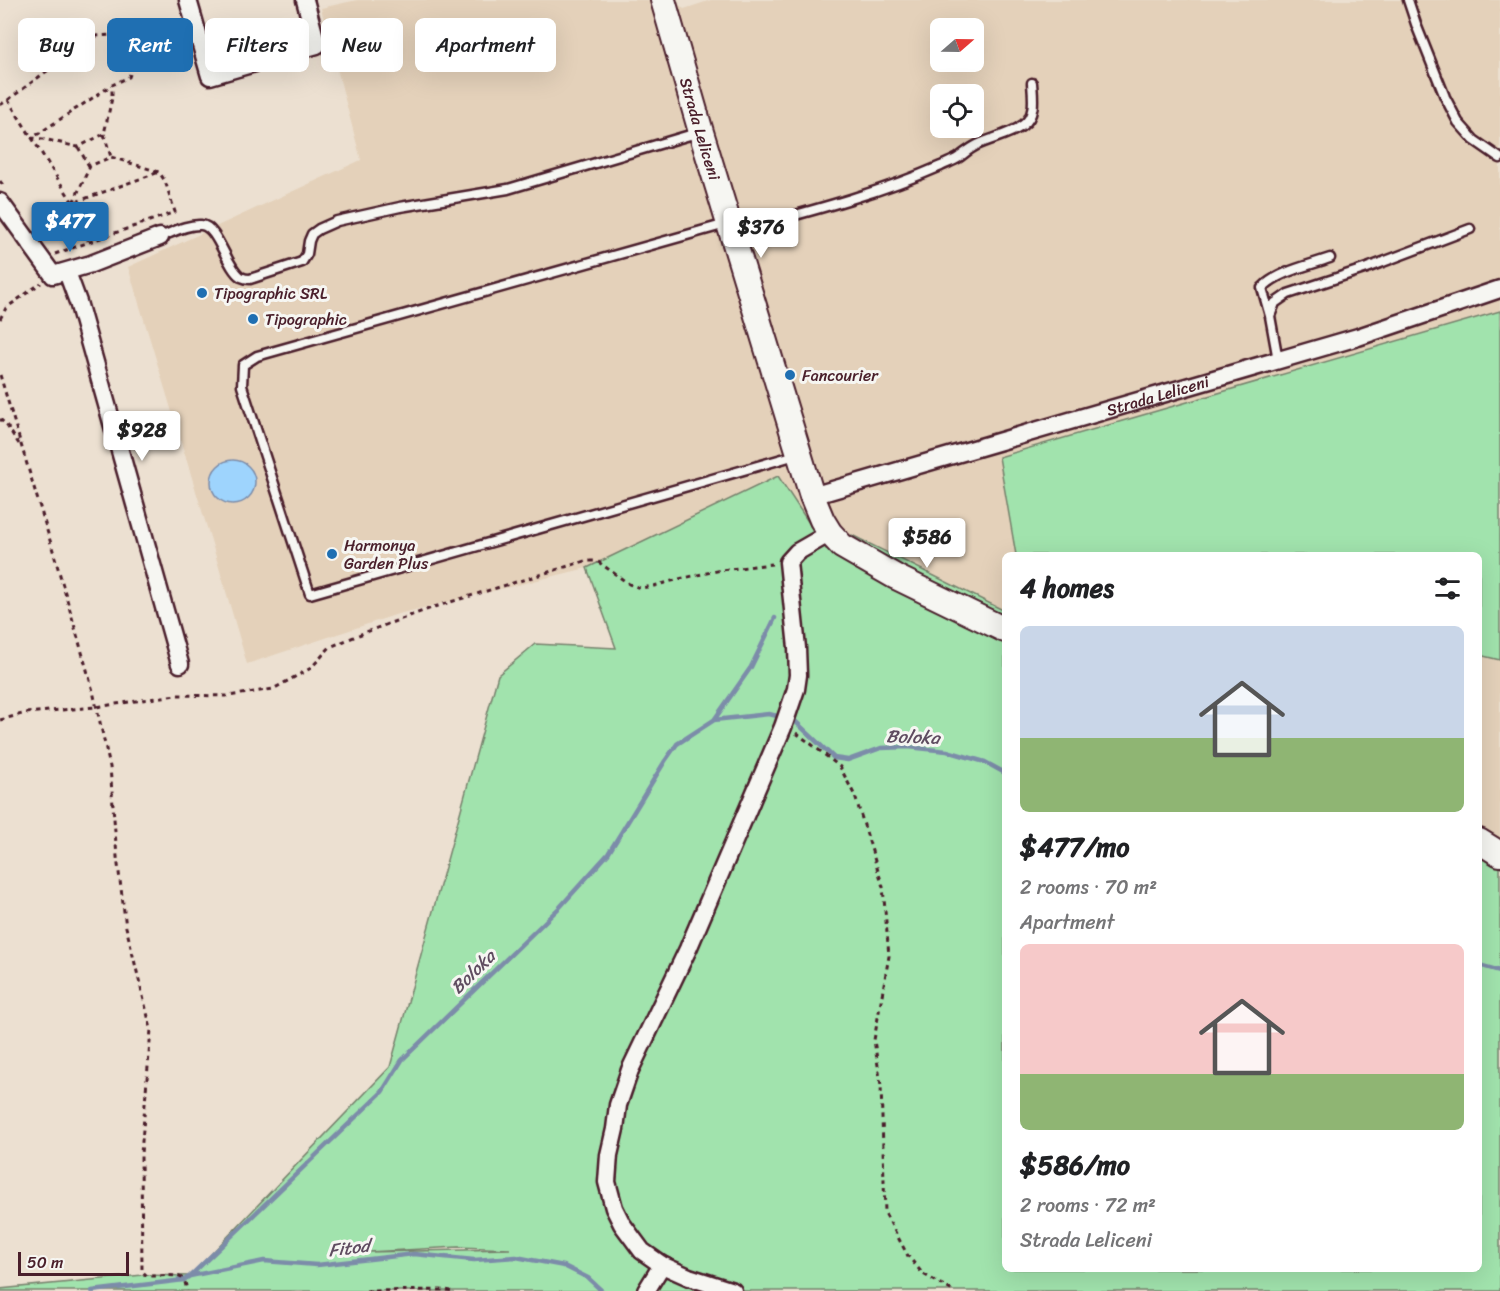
<!DOCTYPE html>
<meta charset="utf-8">
<style>
body{margin:0;font-family:Sriracha,sans-serif;background:#f6f6f6;color:#202124;height:100vh;display:flex;flex-direction:column;font-size:22px;white-space:nowrap}
*{box-sizing:border-box;margin:0}
p{font-size:20px;color:#757577}
.icon{flex:none;width:33px;height:33px;fill:none;stroke:currentColor;stroke-width:2;stroke-linecap:round;stroke-linejoin:round}
.map{position:relative;flex:1;overflow:hidden}
.drawer{position:absolute;left:1002px;top:552px;width:480px;height:720px;display:flex;flex-direction:column;background:#fff;border-radius:9px;box-shadow:0 6px 24px #0002}
.drawer>*{flex:none}
.top-card{position:absolute;left:18px;top:18px;width:570px;height:54px;display:flex;gap:12px}
.needle{width:39px;rotate:70deg}
.buttons{position:absolute;left:930px;top:18px;display:grid;gap:12px}
.buttons a{display:grid;place-items:center;width:54px;height:54px;border-radius:9px;background:#fff;box-shadow:0 6px 24px #0002;font-size:30px}
.scale{position:absolute;left:18px;bottom:15px;width:111px;box-sizing:border-box;padding-left:6px;border:3px solid #4a1f2b;border-top:0;font-size:16px;line-height:21px;white-space:nowrap;color:#4a1f2b;-webkit-text-stroke:4px #f6f6f2;paint-order:stroke}
.price{position:absolute;translate:-50% -51px;padding:0 14px;border-radius:6px;background:#fff;color:#222;font-size:20px;line-height:39px;filter:drop-shadow(0 2px 3px #0008)}
.price::after{content:'';position:absolute;left:50%;top:36px;width:18px;height:14px;margin-left:-9px;background:inherit;clip-path:polygon(0 0,100% 0,50% 100%)}
.price.active{background:#1f6fb2;color:#fff}
ul{padding:0;list-style:none}
li{display:grid;align-content:center;gap:12px;height:318px;padding:0 18px}
li span{display:grid;place-items:center;height:186px;border-radius:9px;color:#555}
li>.icon{margin-inline-start:auto}
span .icon{width:108px;height:108px;fill:#fffc;stroke-width:1}
li b{font-size:26px}
h2{display:flex;justify-content:space-between;align-items:center;height:72px;padding:0 18px;font-size:26px}
.tag{padding:0 21px;border-radius:9px;background:#fff;box-shadow:0 6px 24px #0002;font-size:21px;line-height:54px}
.tag.active{background:#1f6fb2;color:#fff}
.map>svg:first-child{display:block}
.built{fill:#e4d1ba;fill-rule:evenodd}
.green{fill:#a1e3ad;stroke:#76816c;stroke-width:1.5;fill-rule:evenodd}
.water{fill:#9ed4fd;stroke:#7c8ca9;stroke-width:1.5}
.lines{fill:none;stroke-linecap:round;stroke-linejoin:round}
.stream{stroke:#7c8ca9;stroke-width:4.5}
.service-casing{stroke:#4a1f2b;stroke-width:13}
.minor-casing{stroke:#4a1f2b;stroke-width:21}
.secondary-casing{stroke:#4a1f2b;stroke-width:28}
.path{stroke:#4a1f2b;stroke-width:3;stroke-dasharray:4.5 4.5;stroke-linecap:butt}
.service{stroke:#f6f6f2;stroke-width:8}
.minor{stroke:#f6f6f2;stroke-width:16}
.secondary{stroke:#f6f6f2;stroke-width:24}
.poi-dot{fill:#1f6fb2;stroke:#f6f6f2;stroke-width:2}
.labels{text-anchor:middle;stroke-width:6;stroke-linejoin:round;paint-order:stroke}
.street-label{font-size:16px;fill:#4a1f2b;stroke:#f6f6f2}
.poi-label{font-size:16px;fill:#4a1f2b;stroke:#f6f6f2;text-anchor:start}
.water-label{font-size:18px;font-style:italic;fill:#5f4c60;stroke:#f6f6f2}
</style>
<div class="map">
<svg width="1500" height="1291" viewBox="0 0 1500 1291">
<rect width="100%" height="100%" fill="#ece0d1"/>
<filter id="ink" filterUnits="userSpaceOnUse"><feTurbulence type="fractalNoise" baseFrequency=".0167" numOctaves="2"/><feDisplacementMap in="SourceGraphic" scale="12" xChannelSelector="R" yChannelSelector="G"/><feConvolveMatrix kernelMatrix="1 2 1 2 8 2 1 2 1" color-interpolation-filters="sRGB"/></filter>
<g filter="url(#ink)">
<path class="built" d="M357,0h317l10,9 27,-9h789v311l-501,146 17,98h-11v56l-153,-76 -26,14 -48,-73 -191,92 -189,46 -151,50 -31,-107 -88,-290 233,-107 -40,-152zM940,28h34v34h-34zM940,94h34v34h-34z
M1479,655l21,5v182l-21,-13z"/>
<path class="green" d="M1500,311v349l-21,-5v-100h-463l-17,-98z
M778,476l48,73 26,-14 153,76v658h474v-440l21,13v449h-1500v-2l143,-14 47,1 200,-209 108,-392 37,-31 81,4 -29,-80zM458,1247l52,2 -142,3z"/>
<path class="water" d="M211 482a22 22 0 1 1 44 0a22 22 0 1 1-44 0Z"/>
<g class="lines">
<path class="stream" d="M714,720l37,-53 24,-49
M796,722l38,36 14,2 33,-12 27,-1 39,4 38,11 20,11
M1479,965l21,6
M190,1276l192,-184 20,-32 158,-153 48,-53 57,-93 12,-17 37,-24 55,-6 8,2
M92,1291l92,-11 6,-4 74,-15 53,4 97,-11 60,6 42,-3 48,9 24,12 14,13"/>
<defs>
<path id="service" d="M1408,0l9,27 28,70 13,25 16,18 26,18
M726,224l-469,132 -14,9 -1,21 68,208 486,-139
M733,232c70,-19 142,-37 208,-66 6,-3 12,-5 17,-8 7,-5 11,-9 19,-13 14,-7 33,-10 46,-20 13,-9 10,-28 9,-42
M160,237c13,-5 28,-13 41,-12 17,1 25,42 40,52 2,1 7,2 9,2l52,-17 5,-8 2,-13 3,-7 7,-5 18,-8 63,-14 108,-18 192,-57
M1270,316l-8,-28c17,-17 46,-22 68,-30
M1278,360l-8,-44 5,-13 13,-9 79,-26 103,-39"/>
<g id="minor">
<path d="M188,0l22,76 107,-31 -12,-45"/>
<path d="M0,202l53,73 38,-11 69,-27"/>
<path d="M67,272l11,30 102,362"/>
<path id="s1" d="M812,496l546,-159 142,-48"/>
<path d="M646,1291l16,-26"/>
<path d="M733,1291l-44,-14 -27,-12 -20,-14 -20,-27 -8,-16 -7,-26 2,-27 6,-26 3,-24 12,-35 58,-121 95,-222 13,-38 2,-14 -1,-27 -9,-86 9,-10 33,-19"/>
</g>
<g id="secondary">
<path id="s2" d="M663,0l38,132 111,364 10,24 8,13 12,13 54,31 109,53"/>
<path d="M1479,841l21,13"/>
</g>
</defs>
<use href="#service" class="service-casing"/>
<use href="#minor" class="minor-casing"/>
<use href="#secondary" class="secondary-casing"/>
<path class="path" d="M8,100l86,-64 17,-1 11,8 10,25 -3,9 -17,8 -80,53 11,1 35,8 26,-13 8,-36v-13
M0,105l8,-5 65,103 15,38
M104,134l7,23
M78,147l11,19
M0,181l5,7
M55,254l120,-42 -10,-31 -6,-9 -48,-15 -21,9 -17,37 86,-31
M0,319l6,-11 35,-25
M0,375l52,172 41,144 17,76 7,90 9,70 25,102 -10,125 1,117 5,5c9,1 31,-4 37,4 2,4 2,7 3,11
M0,419l7,7 12,18
M0,720l26,-7 70,-6 80,-12 53,1 44,-7 38,-21 19,-21 36,-15 68,-25 151,-46h12l32,23 11,4 14,-2 25,-7 42,-9 51,-6
M796,733l14,10 30,24 15,29 28,91 6,69 -15,84 7,45 4,128 23,43 15,18 30,17
M366,1291l80,-1 5,1"/>
<use href="#service" class="service"/>
<use href="#minor" class="minor"/>
<use href="#secondary" class="secondary"/>
</g>
</g>
<g class="poi-dot">
<circle cx="202" cy="293" r="6"/>
<circle cx="253" cy="319" r="6"/>
<circle cx="790" cy="375" r="6"/>
<circle cx="332" cy="554" r="6"/>
</g>
<g class="labels">
<g class="street-label">
<text dy="6" stroke="none"><textPath href="#s2" startOffset="134">Strada Leliceni</textPath></text>
<text dy="6" stroke="none"><textPath href="#s1" startOffset="360">Strada Leliceni</textPath></text>
</g>
<g class="poi-label">
<text x="214" y="299">Tipographic SRL</text>
<text x="265" y="325">Tipographic</text>
<text x="802" y="381">Fancourier</text>
<text x="344" y="551">Harmonya<tspan x="344" dy="18">Garden Plus</tspan></text>
</g>
<g class="water-label">
<text transform="translate(913 737) rotate(2)" y="6">Boloka</text>
<text transform="translate(473 972) rotate(-44)" y="6">Boloka</text>
<text transform="translate(349 1248) rotate(-7)" y="6">Fitod</text>
</g>
</g>
</svg>
<div class="buttons">
<a><svg class="needle" viewBox="-14 -14 28 28"><path d="M0-13l5 13h-10z" fill="#e53935"/><path d="M0 13l5-13h-10z" fill="#757577"/></svg></a>
<a><svg class="icon" aria-label="locate" viewBox="0 0 24 24"><circle cx="12" cy="12" r="6"/><path d="M12 2v4M12 18v4M2 12h4M18 12h4"/></svg></a>
</div>
<div class="scale">50 m</div>
<b class="price active" style="left:70px;top:253px">$477</b>
<b class="price" style="left:761px;top:259px">$376</b>
<b class="price" style="left:142px;top:462px">$928</b>
<b class="price" style="left:927px;top:569px">$586</b>
<div class="top-card">
<a class="tag">Buy</a>
<a class="tag active">Rent</a>
<a class="tag">Filters</a>
<a class="tag">New</a>
<a class="tag">Apartment</a>
</div>
<section class="drawer">
<h2>4 homes<svg class="icon" aria-label="filters" viewBox="0 0 24 24"><path d="M4 7h16M4 17h16"/><circle cx="9" cy="7" r="2"/><circle cx="15" cy="17" r="2"/></svg></h2>
<ul>
<li><span style="background:linear-gradient(#c9d6e8 60%,#8fb573 0)"><svg class="icon" aria-label="home" viewBox="0 0 24 24"><path d="M3 11l9-7 9 7M6 9v11h12V9"/></svg></span><div><b>$477/mo</b><p>2 rooms · 70 m²</p><p>Apartment</p></div></li>
<li><span style="background:linear-gradient(#f6c9c9 70%,#8fb573 0)"><svg class="icon" aria-label="home" viewBox="0 0 24 24"><path d="M3 11l9-7 9 7M6 9v11h12V9"/></svg></span><div><b>$586/mo</b><p>2 rooms · 72 m²</p><p>Strada Leliceni</p></div></li>
</ul>
</section>
</div>
